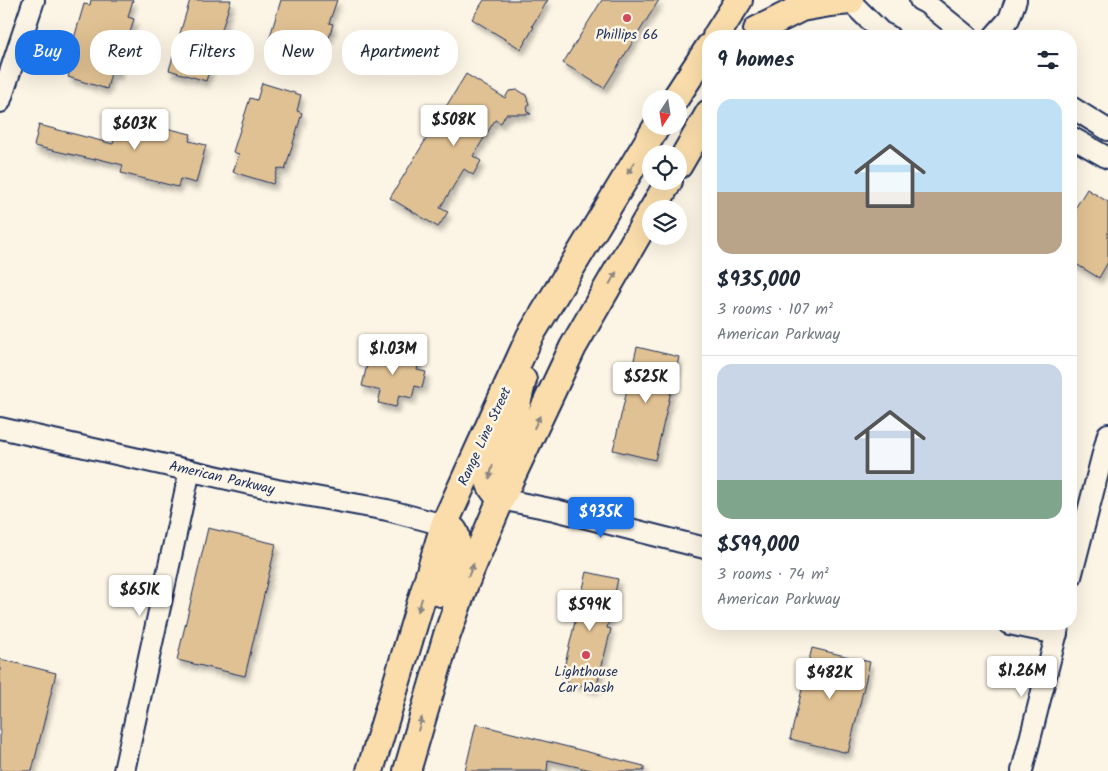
<!DOCTYPE html>
<meta charset="utf-8">
<style>
body{margin:0;font-family:Kalam,sans-serif;background:#f2f2f3;color:#1f2937;height:100vh;display:flex;flex-direction:column;font-size:19px;white-space:nowrap}
*{box-sizing:border-box;margin:0}
p{font-size:16px;color:#747a83}
.icon{flex:none;width:28px;height:28px;fill:none;stroke:currentColor;stroke-width:2;stroke-linecap:round;stroke-linejoin:round}
.map{position:relative;flex:1;overflow:hidden}
.sheet{position:absolute;left:702px;top:30px;width:375px;height:600px;display:flex;flex-direction:column;background:#fff;border-radius:20px;box-shadow:0 5px 20px #0002}
.sheet>*{flex:none}
.hud{position:absolute;left:15px;top:30px;width:475px;height:45px;display:flex;gap:10px}
.needle{width:32px;rotate:192deg}
.fabs{position:absolute;left:642px;top:90px;display:grid;gap:10px}
.fabs a{display:grid;place-items:center;width:45px;height:45px;border-radius:50%;background:#fff;box-shadow:0 5px 20px #0002;font-size:25px}
.price{position:absolute;translate:-50% -42px;padding:0 11px;border-radius:5px;background:#fff;color:#222;font-size:16px;line-height:32px;filter:drop-shadow(0 1px 2px #0008)}
.price::after{content:'';position:absolute;left:50%;top:30px;width:15px;height:11px;margin-left:-8px;background:inherit;clip-path:polygon(0 0,100% 0,50% 100%)}
.price.selected{background:#1a73e8;color:#fff}
ul{padding:0;list-style:none}
li{display:grid;align-content:center;gap:10px;height:265px;padding:0 15px}
li+li{border-top:1px solid #e0e1e3}
li span{display:grid;place-items:center;height:155px;border-radius:15px;color:#555}
li>.icon{margin-inline-start:auto}
span .icon{width:90px;height:90px;fill:#fffc;stroke-width:1}
li b{font-size:21px}
h2{display:flex;justify-content:space-between;align-items:center;height:60px;padding:0 15px;font-size:21px}
.tag{padding:0 18px;border-radius:20px;background:#fff;box-shadow:0 5px 20px #0002;font-size:18px;line-height:45px}
.tag.selected{background:#1a73e8;color:#fff}
.map>svg:first-child{display:block}
.building{fill:#e0c193;stroke:#1b2f5e;filter:url(#shadow)}
.lines{fill:none;stroke-linecap:round;stroke-linejoin:round}
.minor-casing{stroke:#1b2f5e;stroke-width:24}
.major-casing{stroke:#1b2f5e;stroke-width:30}
.minor{stroke:#fcf5e5;stroke-width:20}
.major{stroke:#faddab;stroke-width:26}
.oneway{fill:#8a8684}
.poi-dot{fill:#d1495b;stroke:#fcf5e5;stroke-width:2}
.labels{text-anchor:middle;stroke-width:5;stroke-linejoin:round;paint-order:stroke}
.poi-label{font-size:14px;fill:#1b2f5e;stroke:#fcf5e5}
.street-label{font-size:14px;fill:#1b2f5e;stroke:#fcf5e5}
</style>
<div class="map">
<svg width="1108" height="771" viewBox="0 0 1108 771">
<defs>
<filter id="shadow"><feDropShadow dx="3" dy="5.5" stdDeviation="2.5" flood-color="#0004"/></filter>
</defs>
<rect width="100%" height="100%" fill="#fcf5e5"/>
<filter id="ink" filterUnits="userSpaceOnUse"><feTurbulence type="fractalNoise" baseFrequency=".02" numOctaves="2"/><feDisplacementMap in="SourceGraphic" scale="10" xChannelSelector="R" yChannelSelector="G"/><feConvolveMatrix kernelMatrix="1 2 1 2 8 2 1 2 1" color-interpolation-filters="sRGB"/></filter>
<g filter="url(#ink)">
<path class="building" d="M91,0h42l-5,17 6,2 -16,56 -7,-2 -4,16 -39,-12 5,-16 -5,-2 16,-55 6,1z
M190,0h41l-25,81 -37,-11z
M281,0h56l-8,23 4,1 -4,14 -4,-1 -7,23 -6,-2 -2,7 -40,-14 2,-7 -4,-1z
M484,0h64l-16,26 2,1 -13,22 -49,-30z
M602,0h57l-55,88 -41,-25z
M466,74l39,24 4,-7 9,-1 8,5 3,9 -3,7 5,3h-25l-5,9 -6,-3 -22,36 8,5 -8,14 -9,-6 -24,39 8,4 -10,15 -48,-29z
M262,83l39,12 -4,16 5,2 -17,57 -7,-2 -5,16 -40,-12 6,-18 -6,-2 17,-54 7,2z
M136,121l55,13 -2,7 17,4 -10,38 -16,-4 -2,8 -57,-14 2,-8 -28,-7v2l-61,-14 5,-21 74,19 5,-21 16,4z
M1087,189l21,13v60l-9,16 -28,-17v-46z
M637,347l42,10 -24,103 -42,-10z
M371,348l49,11 -3,11 9,2 -4,16 -7,-2 -3,12 -13,-3 -3,12 -18,-4 3,-12 -19,-5z
M208,528l68,16 -31,132 -68,-16z
M587,572l31,7 -11,49 4,1 -15,60 -35,-9z
M812,648l58,14 -22,91 -58,-14z
M0,659l56,14 -24,98h-32z
M476,724l168,42v5h-49l-47,-11 -1,11h-82z"/>
<g class="lines">
<defs>
<path id="minor" d="M849,0l32,32 8,4
M920,0l6,3 41,33
M994,36l15,-17 7,-19
M0,102l34,-102
M1071,107l37,23
M1071,137l37,21
M0,428l277,62 110,20 57,15
M501,499l54,11 154,39
M1071,577l37,-143
M1009,624l48,10
M124,771l66,-301
M1022,771l37,-147"/>
<path id="major" d="M757,30l44,-22 29,-5 20,-2
M716,36l23,-36
M675,99l34,-52
M679,165l30,-52
M653,209l16,-28
M501,499c-5,-6 -12,-13 -12,-20 1,-19 16,-40 23,-58 5,-12 7,-28 11,-41
M441,593c5,-13 22,-50 13,-62 -2,-3 -7,-4 -10,-6
M370,771l74,-246 86,-189 127,-210
M407,771l40,-136 18,-51 36,-85 72,-152 78,-135"/>
</defs>
<use href="#minor" class="minor-casing"/>
<use href="#major" class="major-casing"/>
<use href="#minor" class="minor"/>
<use href="#major" class="major"/>
</g>
<defs><path id="oneway-solid" d="M-6-.8H1V-3.2L6.5 0L1 3.2V.8H-6Z" transform="scale(1.25)"/></defs>
<g class="oneway">
<use href="#oneway-solid" transform="translate(631 168) rotate(121)"/>
<use href="#oneway-solid" transform="translate(613 278) rotate(-60)"/>
<use href="#oneway-solid" transform="translate(537 422) rotate(-65)"/>
<use href="#oneway-solid" transform="translate(491 472) rotate(103)"/>
<use href="#oneway-solid" transform="translate(471 570) rotate(-67)"/>
<use href="#oneway-solid" transform="translate(420 605) rotate(107)"/>
<use href="#oneway-solid" transform="translate(420 724) rotate(-74)"/>
</g>
</g>
<g class="poi-dot">
<circle cx="627" cy="18" r="5"/>
<circle cx="586" cy="655" r="5"/>
</g>
<g class="labels">
<g class="poi-label">
<text x="627" y="39">Phillips 66</text>
<text x="586" y="676">Lighthouse<tspan x="586" dy="16">Car Wash</tspan></text>
</g>
<g class="street-label">
<text transform="translate(484 436) rotate(-65)" y="5">Range Line Street</text>
<text transform="translate(222 477) rotate(13)" y="5">American Parkway</text>
</g>
</g>
</svg>
<div class="fabs">
<a><svg class="needle" viewBox="-14 -14 28 28"><path d="M0-13l5 13h-10z" fill="#e53935"/><path d="M0 13l5-13h-10z" fill="#747a83"/></svg></a>
<a><svg class="icon" aria-label="locate" viewBox="0 0 24 24"><circle cx="12" cy="12" r="6"/><path d="M12 2v4M12 18v4M2 12h4M18 12h4"/></svg></a>
<a><svg class="icon" aria-label="layers" viewBox="0 0 24 24"><path d="M12 4l9 5-9 5-9-5zM3 14l9 5 9-5"/></svg></a>
</div>
<b class="price" style="left:454px;top:147px">$508K</b>
<b class="price" style="left:135px;top:151px">$603K</b>
<b class="price" style="left:393px;top:376px">$1.03M</b>
<b class="price" style="left:646px;top:404px">$525K</b>
<b class="price selected" style="left:601px;top:539px">$935K</b>
<b class="price" style="left:140px;top:617px">$651K</b>
<b class="price" style="left:590px;top:632px">$599K</b>
<b class="price" style="left:1022px;top:698px">$1.26M</b>
<b class="price" style="left:830px;top:700px">$482K</b>
<div class="hud">
<a class="tag selected">Buy</a>
<a class="tag">Rent</a>
<a class="tag">Filters</a>
<a class="tag">New</a>
<a class="tag">Apartment</a>
</div>
<section class="sheet">
<h2>9 homes<svg class="icon" aria-label="filters" viewBox="0 0 24 24"><path d="M4 7h16M4 17h16"/><circle cx="9" cy="7" r="2"/><circle cx="15" cy="17" r="2"/></svg></h2>
<ul>
<li><span style="background:linear-gradient(#bfe0f5 60%,#b9a48a 0)"><svg class="icon" aria-label="home" viewBox="0 0 24 24"><path d="M3 11l9-7 9 7M6 9v11h12V9"/></svg></span><div><b>$935,000</b><p>3 rooms · 107 m²</p><p>American Parkway</p></div></li>
<li><span style="background:linear-gradient(#c9d6e8 75%,#7fa58c 0)"><svg class="icon" aria-label="home" viewBox="0 0 24 24"><path d="M3 11l9-7 9 7M6 9v11h12V9"/></svg></span><div><b>$599,000</b><p>3 rooms · 74 m²</p><p>American Parkway</p></div></li>
</ul>
</section>
</div>
